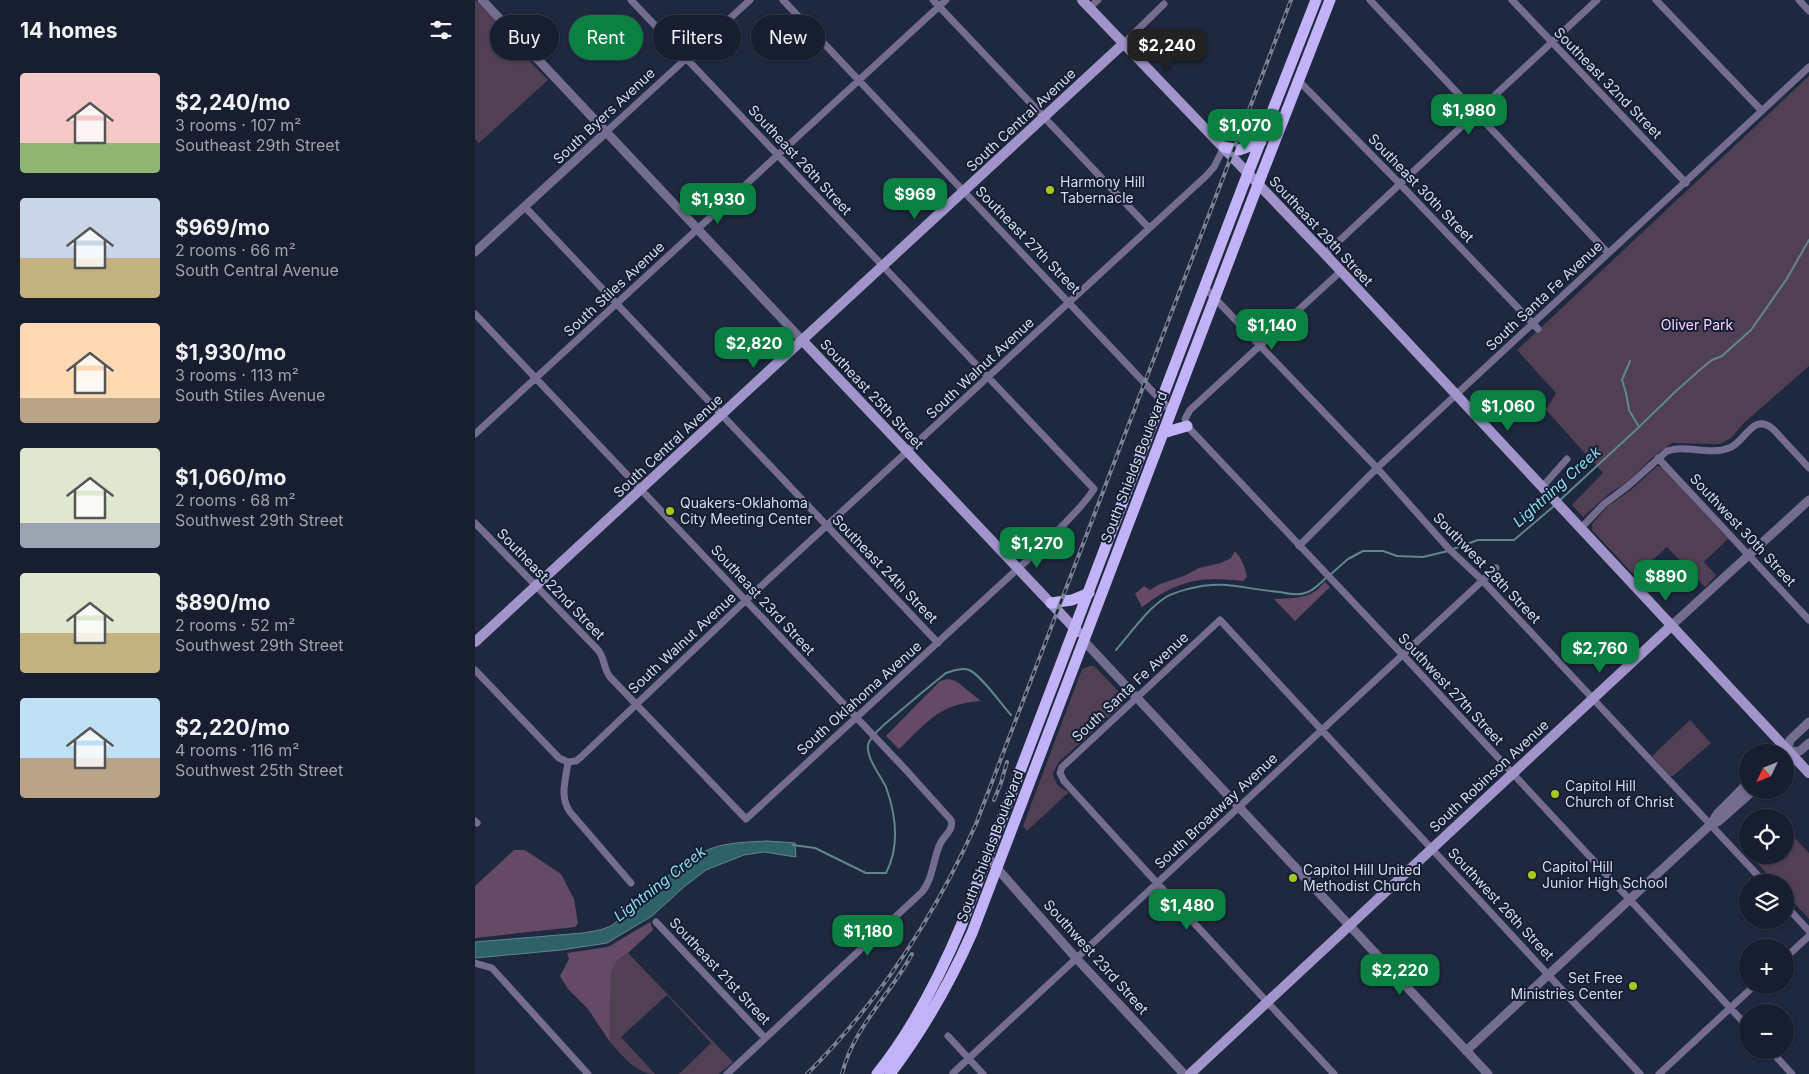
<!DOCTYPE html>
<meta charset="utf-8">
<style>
body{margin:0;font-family:Inter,sans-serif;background:#232b3b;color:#f1f3f6;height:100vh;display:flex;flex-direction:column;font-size:19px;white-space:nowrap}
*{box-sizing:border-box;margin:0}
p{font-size:16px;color:#9ea2aa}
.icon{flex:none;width:28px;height:28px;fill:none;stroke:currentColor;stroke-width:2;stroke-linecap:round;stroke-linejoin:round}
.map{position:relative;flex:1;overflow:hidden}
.drawer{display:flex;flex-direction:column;background:#161e2f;width:475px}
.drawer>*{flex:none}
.guide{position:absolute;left:15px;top:15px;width:475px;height:45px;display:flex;gap:10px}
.needle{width:32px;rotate:227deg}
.fabs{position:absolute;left:1264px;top:744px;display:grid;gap:10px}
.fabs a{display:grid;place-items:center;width:55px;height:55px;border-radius:50%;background:#161e2f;box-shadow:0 1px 4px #0004,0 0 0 1px #353c4b;font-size:25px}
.price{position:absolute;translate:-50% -42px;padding:0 11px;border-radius:10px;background:#0b8043;color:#fff;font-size:16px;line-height:32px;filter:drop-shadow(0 1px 2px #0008)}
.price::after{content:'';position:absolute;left:50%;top:30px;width:15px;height:11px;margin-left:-8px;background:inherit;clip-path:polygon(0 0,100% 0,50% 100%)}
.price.current{background:#222;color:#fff}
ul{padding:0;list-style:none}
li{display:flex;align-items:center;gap:15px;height:125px;padding:0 20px}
li span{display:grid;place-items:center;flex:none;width:140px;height:100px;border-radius:5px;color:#555}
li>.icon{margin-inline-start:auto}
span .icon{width:60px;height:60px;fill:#fffc;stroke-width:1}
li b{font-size:21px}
h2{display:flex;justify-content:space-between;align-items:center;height:60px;padding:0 20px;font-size:21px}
.pill{padding:0 18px;border-radius:22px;background:#161e2f;box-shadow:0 1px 4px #0004,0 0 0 1px #353c4b;font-size:18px;line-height:45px}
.pill.current{background:#0b8043;color:#fff}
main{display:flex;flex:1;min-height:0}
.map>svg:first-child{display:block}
.green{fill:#513f53}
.forest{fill:#644a66}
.water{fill:#2e6168;stroke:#60868f}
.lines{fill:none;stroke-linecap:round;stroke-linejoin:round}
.stream{stroke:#60868f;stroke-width:2}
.minor{stroke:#756d8f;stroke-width:7}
.tertiary{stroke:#756d8f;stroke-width:9}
.secondary{stroke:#a094ca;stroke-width:10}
.primary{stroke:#c2b2f7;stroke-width:11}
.rail-casing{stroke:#7a8396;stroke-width:4}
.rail{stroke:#151e34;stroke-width:2;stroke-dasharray:5.5;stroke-linecap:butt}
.poi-dot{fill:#a9c71b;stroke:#151e34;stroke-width:2}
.labels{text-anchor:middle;stroke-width:4;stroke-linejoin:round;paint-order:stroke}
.street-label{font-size:14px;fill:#d4dceb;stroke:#151e34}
.poi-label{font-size:14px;fill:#d4dceb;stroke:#151e34;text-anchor:start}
.park-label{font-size:14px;fill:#fbd5fe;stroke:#151e34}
.water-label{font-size:15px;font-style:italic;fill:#89dfec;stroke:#151e34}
</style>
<main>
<section class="drawer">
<h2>14 homes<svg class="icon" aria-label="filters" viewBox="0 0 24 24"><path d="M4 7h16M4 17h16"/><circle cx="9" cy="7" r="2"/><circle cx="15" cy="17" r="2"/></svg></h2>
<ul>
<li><span style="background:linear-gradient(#f6c9c9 70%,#8fb573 0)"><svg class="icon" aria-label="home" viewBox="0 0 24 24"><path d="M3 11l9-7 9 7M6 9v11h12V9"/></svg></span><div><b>$2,240/mo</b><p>3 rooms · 107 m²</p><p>Southeast 29th Street</p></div></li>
<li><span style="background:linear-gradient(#c9d6e8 60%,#c2b280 0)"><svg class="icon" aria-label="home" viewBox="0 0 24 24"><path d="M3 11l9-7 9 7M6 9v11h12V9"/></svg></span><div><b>$969/mo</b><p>2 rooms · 66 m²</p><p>South Central Avenue</p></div></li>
<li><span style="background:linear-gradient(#ffd9b3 75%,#b9a48a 0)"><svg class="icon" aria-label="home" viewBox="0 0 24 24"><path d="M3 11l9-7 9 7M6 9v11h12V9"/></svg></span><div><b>$1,930/mo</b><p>3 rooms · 113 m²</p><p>South Stiles Avenue</p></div></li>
<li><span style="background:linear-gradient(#dfe7d0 75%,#9aa5b1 0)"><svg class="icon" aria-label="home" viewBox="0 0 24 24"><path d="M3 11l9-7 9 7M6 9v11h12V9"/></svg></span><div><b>$1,060/mo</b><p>2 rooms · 68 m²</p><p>Southwest 29th Street</p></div></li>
<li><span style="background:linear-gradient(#dfe7d0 60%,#c2b280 0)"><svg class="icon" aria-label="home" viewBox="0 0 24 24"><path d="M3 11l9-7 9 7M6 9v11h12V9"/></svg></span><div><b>$890/mo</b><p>2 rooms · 52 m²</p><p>Southwest 29th Street</p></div></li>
<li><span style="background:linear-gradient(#bfe0f5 60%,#b9a48a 0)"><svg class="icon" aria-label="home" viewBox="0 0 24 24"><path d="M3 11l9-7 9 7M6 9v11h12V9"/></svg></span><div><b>$2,220/mo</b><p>4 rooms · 116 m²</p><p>Southwest 25th Street</p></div></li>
</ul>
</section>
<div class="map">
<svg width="1334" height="1074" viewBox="0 0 1334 1074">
<rect width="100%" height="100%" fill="#1e283f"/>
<path class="green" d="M0,0l34,35 1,6 38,39 -69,63 -4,-4z
M1334,76v290l-65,57 -13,15 -11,6 -48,-1 -18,13 -29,28 -14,8 -28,25 -11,-12 31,-32 -57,-63 10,-17 -39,-43z
M1182,466l5,1 66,72 -24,23 12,13 -1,2 -10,10 -38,-40 -32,29 -43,-46v-6l16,-18 23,-16z
M615,666h4l29,30 1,4 -2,5 -63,57 -6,11c2,11 6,15 16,19l-42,39 -4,-5 59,-157z
M1215,720l21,23 -38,33h-3l-18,-20z
M1315,833l19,20v66l-24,-26v-11h-10l-18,-19 9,-8h19v-18z
M153,953l105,109 -14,12h-40l32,-31 -44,-48 -46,42 34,37c-19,0 -33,-19 -45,-32l1,-70 7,-12z"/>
<path class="forest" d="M760,551c7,8 10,16 12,26l-4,4c-44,-5 -65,-1 -101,26l-7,-13 9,-8 6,4 10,-6 24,-8 15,-8 22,-5 10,-5z
M850,582l5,5 -35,34 -21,-22c12,-1 28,0 38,-6 5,-2 9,-7 13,-11z
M473,679l8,2 25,20c-43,3 -53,21 -82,48l-13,-13 54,-55z
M39,850h11l36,24 13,25 4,24 -3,4 -100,11v-52z
M175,922l3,8 -25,23 -10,7 -7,12 -1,70 -22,-33 -20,-20 -8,-13 9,-17 -2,-6 41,-6z"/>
<path class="water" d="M292,841l28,2 1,14 -32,-5 -20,3 -38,15 -21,16 -33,30 -45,27 -46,7 -86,8v-16l108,-9 17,-3 11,-4c33,-25 60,-61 99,-77 18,-7 38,-7 57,-8z"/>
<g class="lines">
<path class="stream" d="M1155,361l-8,19 4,13 3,17 10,17
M1084,501l80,-74 37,-36 26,-23 10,-8 10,-4 29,-26 35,-50 23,-40
M978,549l25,-9h36l40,-34
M856,574l17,-15 15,-8h20l14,5 26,1 25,-6
M641,650c15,-17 30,-40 50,-53 7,-4 15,-6 22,-8 36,-10 55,0 91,3 8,1 18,4 26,1 9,-2 15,-10 22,-16
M318,845l22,3 51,25h20c14,-27 10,-58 0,-86 -5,-11 -23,-33 -17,-45 6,-12 20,-21 30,-30 15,-13 31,-26 47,-39 7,-2 16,-6 23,-3 11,4 33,35 42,45"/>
<path class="minor" d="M308,0l388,411
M458,0l216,228
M895,0l238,253
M1037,0l174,183
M1181,0l105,110
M1324,0l10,11
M614,8l9,-8
M648,44l41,-40
M822,79l104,106 137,144
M131,132l144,-132
M50,207l413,436
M850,254l272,-254
M866,271l-151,139 -5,9 2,7 215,228 345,372
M730,288l172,180 72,81 33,31 282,302
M0,314l431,456 45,50c3,11 -7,15 -11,24 -7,15 -7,35 -18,48l-195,182
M0,434l471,-434
M1183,458l151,162
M1067,487l25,-28
M0,523l123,127c7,8 5,18 12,27l136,142 303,-279c15,-17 33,-32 45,-51l-463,-489
M1105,529l24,-25 24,-18 39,-35c18,-7 42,5 62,-3 17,-6 23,-36 44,-19l36,39
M824,546l78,-78 432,-401
M0,670l84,88 9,4
M93,762l8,-1 5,-4 165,-157 460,-424 8,-9 10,-20
M93,762c-2,17 -9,35 2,50l61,71
M0,821l2,2
M1310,905l24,26
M181,922l109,116
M1310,958l24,-22
M0,963l17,5 96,106
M473,1036l35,38
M1295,1050l22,24
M478,1073l543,-505
M859,1074l-177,-191 -93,-102 -4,-8 2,-6 11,-10 147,-137 420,454
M1184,1074l96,-89"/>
<path class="tertiary" d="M7,0l320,340
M0,252l131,-120
M1196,626l138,-126
M609,641l404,433
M1310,752l15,-1 9,-8
M1310,758l5,-18 19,-18
M1238,824l6,-3 35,-31
M513,858l88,100 108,116
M991,1051l244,-226 8,-12 29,-29"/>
<path class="secondary" d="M607,0l243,254 484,519
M327,340l276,292
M0,642l648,-598
M715,1074l481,-448"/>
<path class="primary" d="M749,147l15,3 22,-8
M688,433l24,-7
M576,603l21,-3 17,-7
M402,1074c36,-45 62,-96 84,-148l282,-740 73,-186
M415,1074c33,-44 60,-91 82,-141l290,-759 68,-174"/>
<defs>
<path id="rail" d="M519,800l7,-17 6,-21
M332,1074c72,-72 127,-157 169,-250l315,-824
M367,1074c11,-46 48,-79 70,-120"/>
</defs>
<use href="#rail" class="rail-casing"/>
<use href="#rail" class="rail"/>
</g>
<g class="poi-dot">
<circle cx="575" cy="190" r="5"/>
<circle cx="195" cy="511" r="5"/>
<circle cx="1080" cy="794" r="5"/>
<circle cx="1057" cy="875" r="5"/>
<circle cx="818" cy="878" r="5"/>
<circle cx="1158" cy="986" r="5"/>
</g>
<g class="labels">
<g class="street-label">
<text transform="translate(1133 83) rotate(46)" y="5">Southeast 32nd Street</text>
<text transform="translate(129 116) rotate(-43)" y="5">South Byers Avenue</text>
<text transform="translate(546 120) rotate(-43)" y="5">South Central Avenue</text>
<text transform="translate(325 160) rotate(47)" y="5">Southeast 26th Street</text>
<text transform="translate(946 188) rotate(46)" y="5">Southeast 30th Street</text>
<text transform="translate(846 231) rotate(47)" y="5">Southeast 29th Street</text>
<text transform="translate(553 240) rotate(46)" y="5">Southeast 27th Street</text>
<text transform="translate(139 289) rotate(-43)" y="5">South Stiles Avenue</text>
<text transform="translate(1069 296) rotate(-43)" y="5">South Santa Fe Avenue</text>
<text transform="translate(505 368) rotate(-43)" y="5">South Walnut Avenue</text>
<text transform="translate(397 394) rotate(47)" y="5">Southeast 25th Street</text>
<text transform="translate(193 446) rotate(-43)" y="5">South Central Avenue</text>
<text transform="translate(659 467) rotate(-69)" y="5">South Shields Boulevard</text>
<text transform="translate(1268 530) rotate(47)" y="5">Southwest 30th Street</text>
<text transform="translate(1012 568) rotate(46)" y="5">Southwest 28th Street</text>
<text transform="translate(410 569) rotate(46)" y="5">Southeast 24th Street</text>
<text transform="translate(76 584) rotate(46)" y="5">Southeast 22nd Street</text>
<text transform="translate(288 600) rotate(47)" y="5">Southeast 23rd Street</text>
<text transform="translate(207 643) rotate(-43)" y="5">South Walnut Avenue</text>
<text transform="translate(655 687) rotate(-43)" y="5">South Santa Fe Avenue</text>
<text transform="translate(976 689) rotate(47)" y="5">Southwest 27th Street</text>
<text transform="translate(384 698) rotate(-42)" y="5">South Oklahoma Avenue</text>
<text transform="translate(1014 776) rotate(-43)" y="5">South Robinson Avenue</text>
<text transform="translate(741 811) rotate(-43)" y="5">South Broadway Avenue</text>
<text transform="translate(515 846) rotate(-69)" y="5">South Shields Boulevard</text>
<text transform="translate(1026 904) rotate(47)" y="5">Southwest 26th Street</text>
<text transform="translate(621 957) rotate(48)" y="5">Southwest 23rd Street</text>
<text transform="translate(245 971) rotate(47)" y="5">Southeast 21st Street</text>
</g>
<g class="poi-label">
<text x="585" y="187">Harmony Hill<tspan x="585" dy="16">Tabernacle</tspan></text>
<text x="205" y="508">Quakers-Oklahoma<tspan x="205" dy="16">City Meeting Center</tspan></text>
<text x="1090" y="791">Capitol Hill<tspan x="1090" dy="16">Church of Christ</tspan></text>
<text x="1067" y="872">Capitol Hill<tspan x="1067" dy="16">Junior High School</tspan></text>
<text x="828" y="875">Capitol Hill United<tspan x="828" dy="16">Methodist Church</tspan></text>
<text x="1148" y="983" text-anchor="end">Set Free<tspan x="1148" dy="16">Ministries Center</tspan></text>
</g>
<g class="park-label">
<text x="1222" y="330">Oliver Park</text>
</g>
<g class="water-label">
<text transform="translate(1082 487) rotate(-42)" y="5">Lightning Creek</text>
<text transform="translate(185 884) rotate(-38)" y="5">Lightning Creek</text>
</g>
</g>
</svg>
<div class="fabs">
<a><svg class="needle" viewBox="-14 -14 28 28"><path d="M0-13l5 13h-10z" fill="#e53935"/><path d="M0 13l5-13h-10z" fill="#9ea2aa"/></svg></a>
<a><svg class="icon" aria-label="locate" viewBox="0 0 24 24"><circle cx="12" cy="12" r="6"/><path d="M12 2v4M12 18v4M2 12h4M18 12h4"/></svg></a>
<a><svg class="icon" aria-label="layers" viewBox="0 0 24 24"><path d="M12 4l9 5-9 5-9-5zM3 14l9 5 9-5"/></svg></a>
<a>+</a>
<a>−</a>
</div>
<b class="price current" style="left:692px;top:71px">$2,240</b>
<b class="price" style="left:994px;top:136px">$1,980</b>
<b class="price" style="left:770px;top:151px">$1,070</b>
<b class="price" style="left:440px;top:220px">$969</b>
<b class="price" style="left:243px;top:225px">$1,930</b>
<b class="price" style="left:797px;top:351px">$1,140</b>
<b class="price" style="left:279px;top:369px">$2,820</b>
<b class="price" style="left:1033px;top:432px">$1,060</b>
<b class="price" style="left:562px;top:569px">$1,270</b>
<b class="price" style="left:1191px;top:602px">$890</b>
<b class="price" style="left:1125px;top:674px">$2,760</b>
<b class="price" style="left:712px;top:931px">$1,480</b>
<b class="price" style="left:393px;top:957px">$1,180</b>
<b class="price" style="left:925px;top:996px">$2,220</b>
<div class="guide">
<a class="pill">Buy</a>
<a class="pill current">Rent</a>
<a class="pill">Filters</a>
<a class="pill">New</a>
</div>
</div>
</main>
